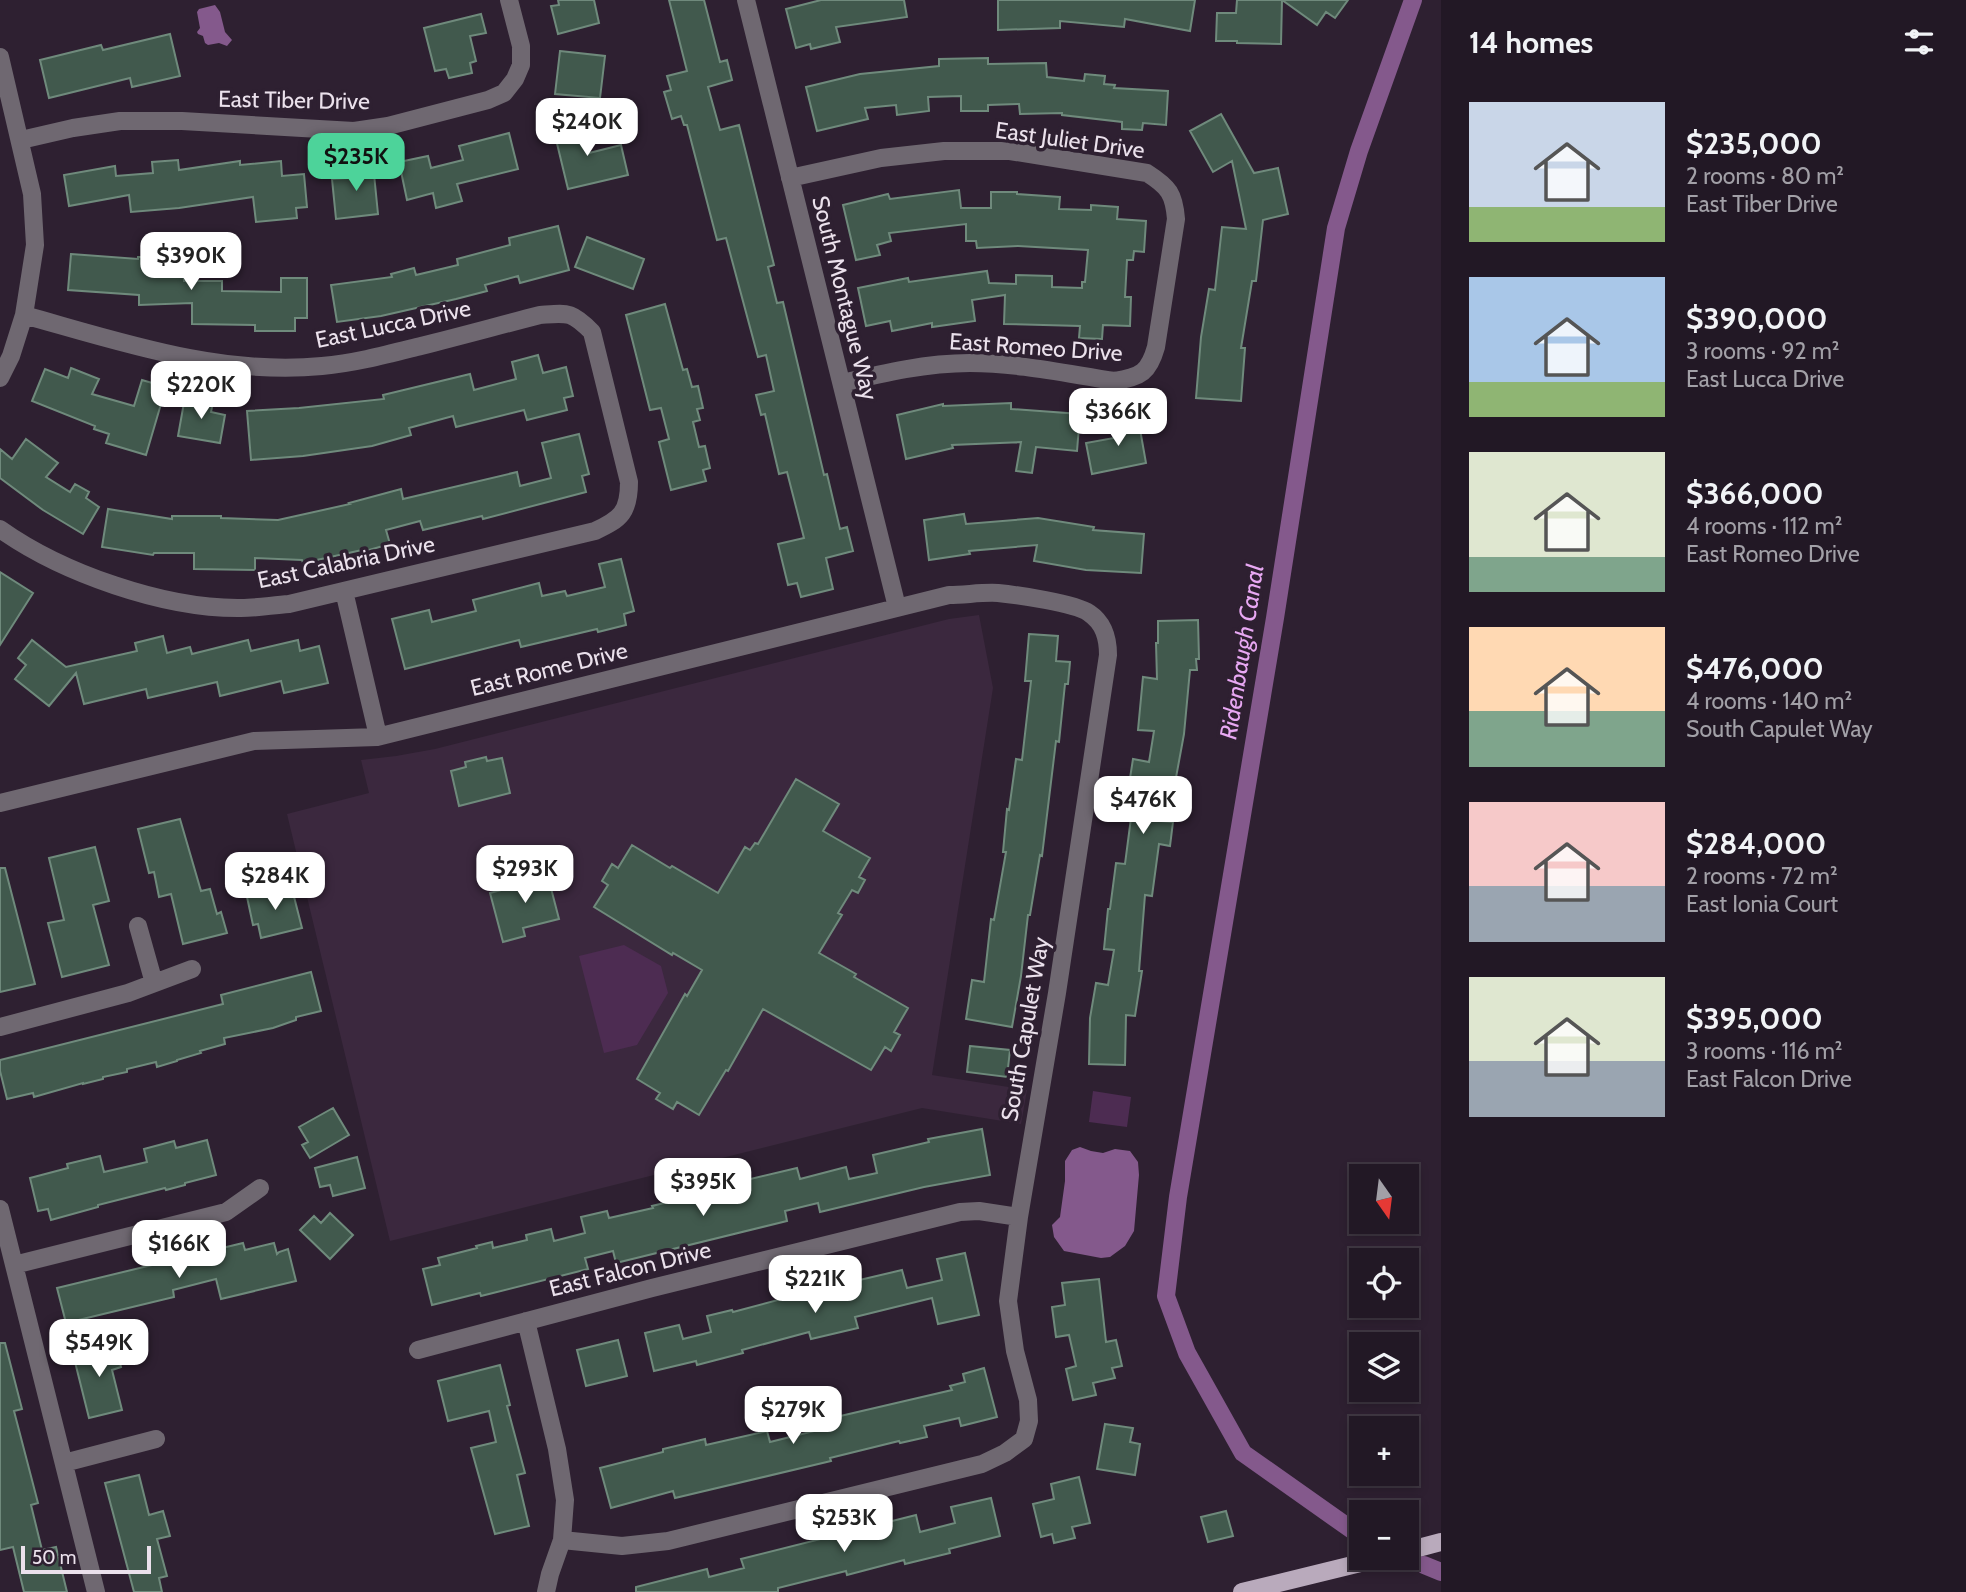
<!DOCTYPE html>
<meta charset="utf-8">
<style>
body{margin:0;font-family:Cabin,sans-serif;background:#2a212d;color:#f1f3f6;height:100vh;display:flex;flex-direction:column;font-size:26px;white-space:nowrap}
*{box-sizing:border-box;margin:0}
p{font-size:23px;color:#a2a0a7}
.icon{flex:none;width:38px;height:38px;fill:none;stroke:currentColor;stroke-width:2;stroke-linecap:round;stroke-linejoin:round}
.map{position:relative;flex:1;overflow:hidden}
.sheet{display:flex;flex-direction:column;background:#221825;width:525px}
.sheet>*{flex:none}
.needle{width:46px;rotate:166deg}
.buttons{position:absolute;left:1349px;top:1164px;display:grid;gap:14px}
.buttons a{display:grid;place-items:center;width:70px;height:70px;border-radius:0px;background:#221825;box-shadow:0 4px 10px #0003,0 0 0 2px #3f3742;font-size:35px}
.scale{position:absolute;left:21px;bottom:18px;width:130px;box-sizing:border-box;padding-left:7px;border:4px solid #ebe1ec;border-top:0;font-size:19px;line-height:24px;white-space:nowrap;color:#ebe1ec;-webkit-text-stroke:5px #2e2031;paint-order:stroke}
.price{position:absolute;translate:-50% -60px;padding:0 16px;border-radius:14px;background:#fff;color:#222;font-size:23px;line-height:46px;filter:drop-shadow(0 2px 4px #0008)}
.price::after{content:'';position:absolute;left:50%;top:42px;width:21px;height:16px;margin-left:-10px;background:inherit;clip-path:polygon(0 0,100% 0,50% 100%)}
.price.on{background:#4dd39a;color:#111}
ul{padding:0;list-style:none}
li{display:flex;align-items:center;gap:21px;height:175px;padding:0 28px}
li span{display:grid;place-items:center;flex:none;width:196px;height:140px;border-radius:0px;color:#555}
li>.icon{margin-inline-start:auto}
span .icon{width:84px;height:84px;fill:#fffc;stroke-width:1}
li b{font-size:30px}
h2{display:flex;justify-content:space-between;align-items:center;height:84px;padding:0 28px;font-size:30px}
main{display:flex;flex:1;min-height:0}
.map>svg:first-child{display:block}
.built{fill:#3b283e}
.green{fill:#4d2c52}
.water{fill:#84598c}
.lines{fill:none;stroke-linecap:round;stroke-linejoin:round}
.canal{stroke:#84598c;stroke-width:18}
.building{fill:#41594d;stroke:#6f8a7c;stroke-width:2}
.minor{stroke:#6f6871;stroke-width:18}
.major{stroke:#b9aabc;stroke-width:18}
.labels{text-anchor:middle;stroke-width:7;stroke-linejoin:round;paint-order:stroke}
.street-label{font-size:23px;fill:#ebe1ec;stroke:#2e2031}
.water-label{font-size:24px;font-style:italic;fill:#e8a8f3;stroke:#2e2031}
</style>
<main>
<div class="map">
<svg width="1441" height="1592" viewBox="0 0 1441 1592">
<rect width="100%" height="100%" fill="#2e2031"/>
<path class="built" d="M979,615l14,73 -61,387 95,15 -6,34 -99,-16 -532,133 -103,-427 82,-21 -8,-33 35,-4 39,-7 514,-130z"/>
<path class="green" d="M624,945l37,21 7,27 -31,52 -33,8 -25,-97z
M1093,1091l38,6 -4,30 -38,-5z"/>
<path class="water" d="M215,5l5,7 5,20 7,8 -5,6 -8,-3 -11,2 -3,-2 -2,-7 -5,-2 -1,-2 3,-4 -3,-16 2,-3z
M1080,1147l11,4 12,2 12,-4 15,2 8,11 1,13 -5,56 -9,15 -15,11 -9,1 -37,-7 -10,-14 -2,-12 8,-8 5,-36v-20l7,-11z"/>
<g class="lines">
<path class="canal" d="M1362,1537l-119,-84 -56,-100 -21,-57 12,-99 97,-579 61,-390 23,-77 54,-151
M1424,1565l17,7"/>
</g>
<path class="building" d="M558,0h36l5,23 -41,11 -7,-28 8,-1z
M669,0h35l16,62 7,-2 5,20 -24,7 12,43 19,-5 35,140 -6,2 9,36 6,-1 41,173 3,-1 13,55 7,-2 6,24 -27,7 7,31 -32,8 -4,-14 -9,2 -10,-41 26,-6 -17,-66 -8,2 -14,-60 -4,1 -5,-20 18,-4 -8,-36 -8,2 -32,-119 -9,2 -30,-115h-3l-3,-9 -9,3 -8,-27 7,-2 -4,-14 20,-5z
M821,0h83l3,17 -71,10 4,15 -29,7 -1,-5 -14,4 -10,-39z
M998,0h197l-5,31 -65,-12 -1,8 -64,-6v7l-62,2z
M1237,0h111l-13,18 -9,-6 -9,13 -35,-25 -1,44 -44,-1v-2h-21l1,-28h19z
M481,14l5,19 -16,3 6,25 -6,2 2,10 -23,5 -3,-9 -11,2 -11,-43z
M170,34l10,42 -48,11 -2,-9 -81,20 -9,-38 61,-15 2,5z
M560,51l45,5 -5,42 -45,-4z
M988,58v6l58,-1 1,14 37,4 1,-7 20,2 -1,8 11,1 -1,3 54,3 -2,34 -23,-2 -1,7 -20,-1v-7l-60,-7v-2l-42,1 -1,-10 -31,1v6h-27v-15l-33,1 1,14 -32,4 -1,-10 -31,3 3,11 -51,12 -11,-44 54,-13 79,-8v-7z
M1221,114l33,59 24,-5 10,46 -25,6 -7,61h-4l-11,67h4l-4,53 -45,-3 5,-61 8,-48 6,1 7,-63 24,2 -14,-68 -19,11 -23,-41z
M580,120l9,33 32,-8 7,30 -60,14 -15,-62z
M509,133l9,36 -61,15 5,17 -26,7 -3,-15 -26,7 -8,-38 29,-6 3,12 32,-8 -4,-14z
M178,160l1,10 61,-9v4l41,-4 1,15 22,-2 3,33 -11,1 1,10 -41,4 -3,-25 -74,11 -48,4 -2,-17 -60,11 -5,-31 51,-9 1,10 37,-3 -1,-11z
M373,164l5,50 -42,5 -4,-40 16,-1 -2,-11z
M959,190l2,18h30v-16h26v2l43,3 -1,12 32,1v-5l27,2 -1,12 29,2 -2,31 -10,-1 -1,9h-6l-2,37h6l-1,29 -27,-1 -1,14 -23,-1 1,-12 -76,-2 1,-29 -33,5 3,21 -43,6v-4l-40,8 -2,-10 -24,5 -8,-38 50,-10 1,4 78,-11 2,12 27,1v-9l36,1v11l30,1v-6h3l3,-32 -70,-4 -41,2 -1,-7h-10v-17l-77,9 2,8 -14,4 3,10 -24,5 -13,-55 45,-11 2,5z
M558,226l11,44 -49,13 -2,-7 -33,9 2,6 -31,8 -75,17 -44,6 -6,-37 61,-8 -1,-3 23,-6 2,7 42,-10 -1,-6 53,-14 -1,-7z
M587,237l57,22 -11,30 -58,-22z
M71,254l67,5v-2h23v9l22,-1 1,16h38v10l59,1v-14h26v40h-12v13h-40v-6l-63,-1v-21l-53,2v-10l-71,-5z
M665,304l18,66 4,-1 5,18 6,-1 5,22 -6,1 3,11 -7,2 6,25 6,-1 5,22 -7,2 3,11 -35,9 -12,-48 10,-3 -8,-31 -11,2 -24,-95z
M538,355l5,18 23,-6 7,29 -9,2 3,12 -40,10 -3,-10 -68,17 -3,-11 -44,12 2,7 -39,11 -69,10 -52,4 -4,-49 52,-3 85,-9 -1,-4 87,-21 4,16 42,-11 -4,-17z
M71,368l28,11 -7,15 42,12 8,-26 24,7 -20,68 -40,-12 3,-9 -15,-5 1,-3 -63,-25 13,-32 23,9z
M185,397l28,5 -2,10 14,3 -5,28 -42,-7z
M1011,403v6l69,5 -3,37 -41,-4 -4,26 -16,-2 5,-29 -69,3 1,3 -47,11 -9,-44 46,-11v2z
M1138,418l8,45 -54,11 -6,-31 28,-5 -3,-15z
M579,434l10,40 -7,2 4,16 -103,27 -1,-3 -59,14 -3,-9 -34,9 4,14 -28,8v-2l-59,13 -1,-3 -47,-2v12l-61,-1v-16h-40l-1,2 -51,-8 6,-38 64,10v-3h49v2l57,2 72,-16 -1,-1 52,-14 2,10 114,-27 3,14 31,-8 -9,-35z
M26,439l32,24 -12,14 24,15 5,-8 14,8 -3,6 13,9 -16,27 -40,-24 -43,-32v-29l12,10z
M964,514l2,10 72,-6 56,9 -1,3 51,4 -3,39 -55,-3 -52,-9 3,-16 -68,6 1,3 -41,6 -5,-40z
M621,559l13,52 -10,3 2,11 -28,7 -1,-3 -76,18 -2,-7 -114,29 -13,-50 37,-9 3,12 44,-11 -3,-11 66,-17 3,13 23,-5 2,5 38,-9 -6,-23z
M0,572l33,21 -33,52z
M1198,620l1,39h-3l1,11h-7l-6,64 -9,49 -9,-1 -4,39 11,1 -3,24 -11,-2 -7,52 -7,-1 -6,76h3l-7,45 -9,-1 -1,50 -36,-1 1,-46 6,-35 12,2 6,-35 -10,-1 4,-40h2l6,-46 9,1 6,-46 -8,-1 3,-26h2l5,-32 16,3 5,-31 -16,-1 5,-53 14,2 -1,-36h2v-22z
M1029,634l29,2 -2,25 14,1 -2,22h-3l-6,58 -3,-1 -14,115 -2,-1 -10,60h-2l-7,61 -9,51 -46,-8 6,-39 12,2 7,-63 3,1 12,-68h-3l4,-43 2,1 7,-51 6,1 9,-79h-6z
M163,636l4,17 23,-6 2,7 56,-14 3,11 47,-11 2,11 19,-5 9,37 -44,10 -3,-12 -61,15 -3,-14 -69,16 -2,-9 -62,15 -8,-31 -27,33 -34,-27 11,-14 -8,-7 14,-18 34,27 71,-16 -2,-8z
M486,757l1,4 15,-3 8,35 -51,13 -8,-35 15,-4 -1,-5z
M796,779l43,25 -16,27 47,27 -11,19 6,3 -7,13 -6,-3 -14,23 4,2 -23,38 37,21 -2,3 54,31 -14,24 6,3 -9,16 -6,-4 -14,23 -108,-61 -35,62 -2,-1 -27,45 -22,-13 -4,7 -17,-10 4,-6 -23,-14 48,-85 2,2 15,-26 -29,-17 -1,2 -78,-48 14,-22 -6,-4 10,-17 6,4 14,-23 38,23 2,-2 46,27 27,-46 5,3 5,-7 3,1z
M180,819l21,72 9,-2 7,25 4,-2 6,21 -44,11 -12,-50 -12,3 -5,-25 -5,1 -11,-44z
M95,847l14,54 -16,4 16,60 -47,12 -14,-54 16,-3 -15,-62z
M0,868h5l30,116 -35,8z
M546,869l13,50 -36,9 2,8 -22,6 -13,-49 34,-9 -3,-9z
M291,885l11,43 -41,10 -3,-14 -5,1 -6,-28z
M311,972l10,39 -25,6v3l-23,8 -49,10 1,6 -25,7 1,2 -24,7v1l-20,6 -1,-5 -29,7v3l-24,5v2l-20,5v-1l-49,14 -1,-4 -26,6 -7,-28v-11l223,-56 -2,-9z
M970,1046l40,4 -3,27 -40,-5z
M333,1108l16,27 -39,23 -8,-13 6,-3 -9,-15z
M982,1129l8,46 -66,12 -104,25 -2,-9 -33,8 2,10 -171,42 -3,-12 -28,7 3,11 -107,27 -1,-3 -48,12 -9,-36 17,-4 -2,-7 39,-10 -1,-2 16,-4 1,6 34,-8 -1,-5 25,-6 3,12 31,-8 -4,-16 26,-6 2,7 44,-10 -1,-2 45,-11 -1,-3 101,-24 3,11 46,-12 3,12 28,-6 -4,-18 56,-13 -1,-3z
M207,1140l9,35 -31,8v2l-19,5 -1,-2 -67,17v2l-47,13 -3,-11 -10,2 -8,-33 38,-10 -1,-4 33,-8 4,16 43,-10 -3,-13 30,-8 2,7z
M357,1157l8,31 -32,8 -3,-11 -10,2 -5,-19z
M330,1213l23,22 -23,24 -30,-29 14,-14 7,7z
M243,1243l2,7 29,-7 3,11 2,-2 9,-3 8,32 -75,18 -5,-20 -43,11 1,7 -108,26 -9,-35z
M965,1253l14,62 -41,9 -6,-26 -77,19 3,11 -47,11 -2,-7 -67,18 1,3 -46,12 -1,-4 -42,10 -9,-38 34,-8 4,14 28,-7 -4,-16 25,-6 1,2 67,-18 102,-24 5,18 35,-8 -5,-21z
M1099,1279l7,63 10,-2 6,26 -10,2 3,10 -22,5 3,12 -23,5 -7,-31 10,-3 -7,-31 -13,2 -4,-30 13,-2 -3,-22z
M618,1340l9,36 -41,10 -9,-36z
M0,1343h5l17,66 -8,2 24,92 -7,2 11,45 14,-3 11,45h-43l-11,-45 -13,3z
M115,1343l6,24 -9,3 10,40 -33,8 -16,-64z
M500,1365l10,40 -3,1 18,67 -8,2 12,51 -34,8 -24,-86 25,-6 -7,-31 -41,10 -10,-40z
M984,1368l13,49 -36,9 -2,-8 -35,8 3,11 -27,6 -1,-2 -69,17 1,3 -156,37 -2,-7 -62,17 -11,-40 63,-16v-3l42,-10 1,6 61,-14 3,11 68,-17 -2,-8 116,-27 -2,-4 15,-4 -2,-8z
M1105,1424l28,4 -3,14 10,2 -5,31 -38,-6z
M139,1475l10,40 14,-4 7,25 -13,3 10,37 -8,2 3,14h-28l-29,-109z
M1079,1477l11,46 -18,4 3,11 -21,5 -2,-9 -11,3 -8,-33 21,-5 -3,-15z
M991,1498l9,38 -51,13 1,4 -45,11 -1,-4 -57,15 -1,-4 -68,17v4h-142v-5l71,-18 2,8 35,-9 -3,-9 175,-44 4,17 35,-9 -4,-16z
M1226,1511l7,25 -25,6 -7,-25z"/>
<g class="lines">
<path class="minor" d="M746,0l151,607
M0,57l32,137 3,51 -11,70 -13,41 -11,22
M21,140l52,-12 47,-7h62l172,10 34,-5 100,-26 16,-7 11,-14 6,-14v-19l-12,-46
M790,178l91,-20 63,-7h66l137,22c22,14 27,21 29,46l-20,128c-7,25 -15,30 -41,34 -47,-7 -97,-18 -145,-18 -44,0 -86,10 -128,20
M0,529c62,44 164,80 241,79 16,0 32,-3 48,-4l306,-73c26,-12 34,-19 34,-49l-37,-150c-21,-21 -24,-19 -52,-17 -39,10 -79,21 -119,31 -32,8 -65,17 -99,20 -102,10 -201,-24 -298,-51
M344,591l34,145
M0,803l254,-62 123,-4 572,-142c16,0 33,-3 49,-2 19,2 77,10 91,20 15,10 19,25 19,42l-51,338 -38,224 -11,84 7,50 13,49 1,21 -5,18 -19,14 -23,11 -314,77 -46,5 -60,-6
M138,926l16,57
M0,1027l128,-34 64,-24
M0,1209l96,383
M14,1265l212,-53 34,-24
M526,1321l31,128 8,51 -3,40 -12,34 -4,18
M418,1350l234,-62 308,-76 19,-1 40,6
M64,1463l92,-24"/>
<path class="major" d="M1407,1551l34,-9
M1242,1592l139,-34"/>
</g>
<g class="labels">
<g class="street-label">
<text transform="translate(294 100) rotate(1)" y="8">East Tiber Drive</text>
<text transform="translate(1070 140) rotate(8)" y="8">East Juliet Drive</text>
<text transform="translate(845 298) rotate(76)" y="8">South Montague Way</text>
<text transform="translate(393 324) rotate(-12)" y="8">East Lucca Drive</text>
<text transform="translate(1036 347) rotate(4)" y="8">East Romeo Drive</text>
<text transform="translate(346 562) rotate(-12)" y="8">East Calabria Drive</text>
<text transform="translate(549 669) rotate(-14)" y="8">East Rome Drive</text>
<text transform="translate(1025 1029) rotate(-80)" y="8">South Capulet Way</text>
<text transform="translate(630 1269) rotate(-14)" y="8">East Falcon Drive</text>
</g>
<g class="water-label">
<text transform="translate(1242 652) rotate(-81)" y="8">Ridenbaugh Canal</text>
</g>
</g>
</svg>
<div class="buttons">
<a><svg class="needle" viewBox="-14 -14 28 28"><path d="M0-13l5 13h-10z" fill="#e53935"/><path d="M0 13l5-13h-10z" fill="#a2a0a7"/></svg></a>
<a><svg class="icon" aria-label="locate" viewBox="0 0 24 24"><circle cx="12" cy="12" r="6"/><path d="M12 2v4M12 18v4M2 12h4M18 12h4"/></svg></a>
<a><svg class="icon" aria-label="layers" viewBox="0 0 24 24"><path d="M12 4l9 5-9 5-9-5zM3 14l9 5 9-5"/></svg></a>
<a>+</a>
<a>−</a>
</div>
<div class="scale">50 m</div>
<b class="price" style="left:587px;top:158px">$240K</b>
<b class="price on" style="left:356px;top:193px">$235K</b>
<b class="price" style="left:191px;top:292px">$390K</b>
<b class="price" style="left:201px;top:421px">$220K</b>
<b class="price" style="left:1118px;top:448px">$366K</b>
<b class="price" style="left:1143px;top:836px">$476K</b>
<b class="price" style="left:525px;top:905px">$293K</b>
<b class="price" style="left:275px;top:912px">$284K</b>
<b class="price" style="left:703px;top:1218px">$395K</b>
<b class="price" style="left:179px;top:1280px">$166K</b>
<b class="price" style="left:815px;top:1315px">$221K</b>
<b class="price" style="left:99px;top:1379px">$549K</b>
<b class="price" style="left:793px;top:1446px">$279K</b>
<b class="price" style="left:844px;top:1554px">$253K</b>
</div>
<section class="sheet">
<h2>14 homes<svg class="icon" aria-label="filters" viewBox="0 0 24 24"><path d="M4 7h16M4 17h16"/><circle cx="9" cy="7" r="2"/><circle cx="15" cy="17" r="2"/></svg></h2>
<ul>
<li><span style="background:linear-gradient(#c9d6e8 75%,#8fb573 0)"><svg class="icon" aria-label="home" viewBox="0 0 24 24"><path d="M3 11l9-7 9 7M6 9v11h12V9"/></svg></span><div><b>$235,000</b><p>2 rooms · 80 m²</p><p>East Tiber Drive</p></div></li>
<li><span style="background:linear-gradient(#a9c7e8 75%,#8fb573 0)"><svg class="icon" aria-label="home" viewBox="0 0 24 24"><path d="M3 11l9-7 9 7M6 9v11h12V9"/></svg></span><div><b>$390,000</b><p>3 rooms · 92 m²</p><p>East Lucca Drive</p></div></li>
<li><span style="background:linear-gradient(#dfe7d0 75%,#7fa58c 0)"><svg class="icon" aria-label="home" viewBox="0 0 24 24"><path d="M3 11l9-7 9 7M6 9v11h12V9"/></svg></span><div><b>$366,000</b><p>4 rooms · 112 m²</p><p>East Romeo Drive</p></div></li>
<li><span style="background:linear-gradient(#ffd9b3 60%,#7fa58c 0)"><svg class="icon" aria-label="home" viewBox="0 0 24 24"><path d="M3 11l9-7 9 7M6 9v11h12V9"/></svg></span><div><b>$476,000</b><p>4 rooms · 140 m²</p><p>South Capulet Way</p></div></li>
<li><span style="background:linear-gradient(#f6c9c9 60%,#9aa5b1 0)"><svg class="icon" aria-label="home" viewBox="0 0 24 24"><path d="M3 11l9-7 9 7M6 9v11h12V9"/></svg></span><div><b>$284,000</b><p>2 rooms · 72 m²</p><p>East Ionia Court</p></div></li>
<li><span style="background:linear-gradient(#dfe7d0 60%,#9aa5b1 0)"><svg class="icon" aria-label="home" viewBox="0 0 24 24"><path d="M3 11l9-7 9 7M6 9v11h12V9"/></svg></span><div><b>$395,000</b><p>3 rooms · 116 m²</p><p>East Falcon Drive</p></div></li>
</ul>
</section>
</main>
